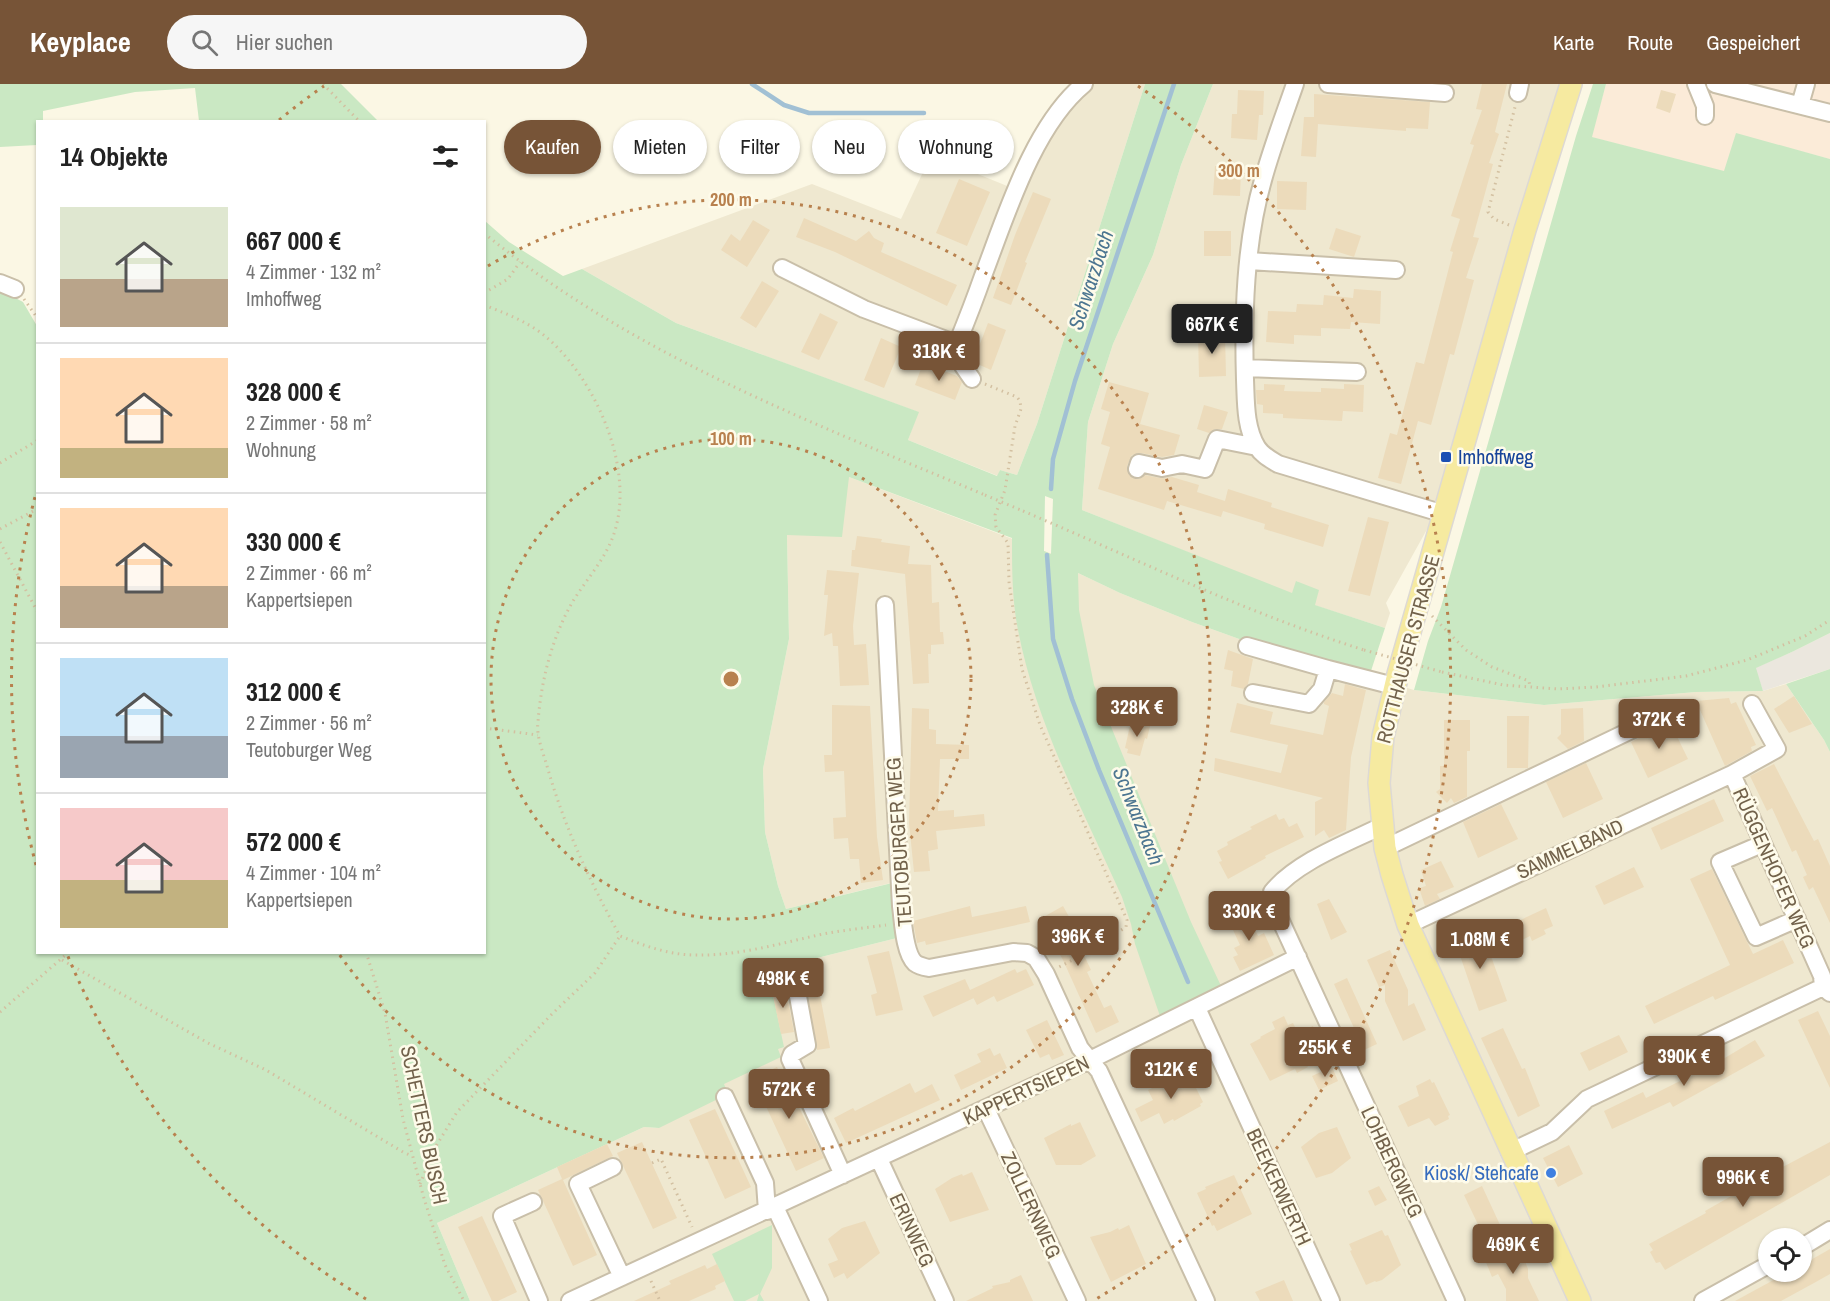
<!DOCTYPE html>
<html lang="de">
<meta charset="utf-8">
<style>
body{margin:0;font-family:"Archivo Narrow",sans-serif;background:#f6f6f6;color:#222;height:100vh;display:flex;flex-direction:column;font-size:22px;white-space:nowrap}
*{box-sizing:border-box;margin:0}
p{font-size:20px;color:#767676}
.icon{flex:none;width:33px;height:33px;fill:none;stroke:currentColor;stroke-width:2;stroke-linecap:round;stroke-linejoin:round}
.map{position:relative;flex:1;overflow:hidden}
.sheet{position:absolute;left:36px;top:36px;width:450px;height:834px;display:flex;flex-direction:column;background:#fff;border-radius:0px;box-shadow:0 2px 4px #0004}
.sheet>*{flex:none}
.hud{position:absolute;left:504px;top:36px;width:570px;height:54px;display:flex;gap:12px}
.tools{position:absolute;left:1758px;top:1144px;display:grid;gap:12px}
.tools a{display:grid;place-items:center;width:54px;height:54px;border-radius:50%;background:#fff;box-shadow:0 2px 4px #0004;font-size:30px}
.price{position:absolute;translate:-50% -51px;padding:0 14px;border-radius:6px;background:#775437;color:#fff;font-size:20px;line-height:39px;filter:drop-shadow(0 2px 3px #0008)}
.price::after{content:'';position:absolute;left:50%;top:36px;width:18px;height:14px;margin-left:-9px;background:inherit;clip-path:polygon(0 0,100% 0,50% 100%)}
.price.current{background:#222;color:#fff}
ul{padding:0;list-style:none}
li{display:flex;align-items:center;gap:18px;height:150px;padding:0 24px}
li+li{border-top:2px solid #e0e0e0}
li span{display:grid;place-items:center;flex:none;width:168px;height:120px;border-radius:0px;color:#555}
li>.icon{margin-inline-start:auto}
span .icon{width:72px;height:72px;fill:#fffc;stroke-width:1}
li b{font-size:26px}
h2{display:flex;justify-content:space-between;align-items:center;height:72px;padding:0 24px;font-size:26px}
.chip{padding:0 21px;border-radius:27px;background:#fff;box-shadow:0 2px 4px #0004;font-size:21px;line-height:54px}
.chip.current{background:#775437;color:#fff}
header{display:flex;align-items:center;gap:36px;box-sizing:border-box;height:84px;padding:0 30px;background:#775437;color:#fff}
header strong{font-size:28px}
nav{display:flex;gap:33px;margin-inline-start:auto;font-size:21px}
.search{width:420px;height:54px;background:#f6f6f6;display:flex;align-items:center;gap:15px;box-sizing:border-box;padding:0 21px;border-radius:33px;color:#767676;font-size:22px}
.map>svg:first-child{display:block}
.residential{fill:#efe8d0;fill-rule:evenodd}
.commercial{fill:#fbebd8}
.industrial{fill:#ebe7de}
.green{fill:#cae8c3;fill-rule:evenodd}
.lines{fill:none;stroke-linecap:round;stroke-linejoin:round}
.stream{stroke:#a1c0d4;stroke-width:4.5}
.building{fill:#ecdbbb}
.minor-casing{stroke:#c9bfa9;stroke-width:20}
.major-casing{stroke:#ddd9d4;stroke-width:24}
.path{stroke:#d3c0a1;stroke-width:3;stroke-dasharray:1.5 4.5;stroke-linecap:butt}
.minor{stroke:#fff;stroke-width:16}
.major{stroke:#f6eaa0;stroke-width:21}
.path-bridge{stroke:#d3c0a1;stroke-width:3;stroke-dasharray:1.5 4.5;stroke-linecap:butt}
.ring{fill:none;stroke:#b8814e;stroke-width:3;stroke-dasharray:3 6}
.transit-dot{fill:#1a4fb4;stroke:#fefbea;stroke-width:2}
.shop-dot{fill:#3f7fe0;stroke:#fefbea;stroke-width:2}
.labels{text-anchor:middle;stroke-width:5;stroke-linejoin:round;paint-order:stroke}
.transit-label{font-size:20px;fill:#164399;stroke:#fefbea;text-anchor:start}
.street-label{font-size:20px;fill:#72624b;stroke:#fefbea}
.shop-label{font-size:20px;fill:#366cbe;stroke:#fefbea;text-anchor:end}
.water-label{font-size:21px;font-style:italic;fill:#4d7691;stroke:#fefbea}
.centre{fill:#b8814e;stroke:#fefbea;stroke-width:3}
.ring-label{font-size:18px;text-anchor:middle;font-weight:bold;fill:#b8814e;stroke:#fefbea;stroke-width:5;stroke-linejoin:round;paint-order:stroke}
</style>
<header>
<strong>Keyplace</strong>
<div class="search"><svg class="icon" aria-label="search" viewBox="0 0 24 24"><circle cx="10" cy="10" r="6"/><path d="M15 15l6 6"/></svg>Hier suchen</div>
<nav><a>Karte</a><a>Route</a><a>Gespeichert</a></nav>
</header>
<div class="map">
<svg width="1830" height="1217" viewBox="0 0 1830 1217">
<rect width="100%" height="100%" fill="#fbf7e4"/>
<path class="residential" d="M1069,0h76l-108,340 -20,51 -17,-5 -2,6 -90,-36 10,-28 -242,-89 -94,-54 230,-85 89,35 30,-64 86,35 51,-94z
M1213,0h354l-132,431 -49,88 4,10 -5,15 -71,-23 -17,-24 -5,13 -210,-84 6,-88 25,-78 40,-89 28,-90z
M849,393l203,77 26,19 42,20 72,29 50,18 172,50 130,15 152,-13 67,-1 23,-7 38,56 6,12v549h-1360l-33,-78 207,-96 15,1 47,-123 107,-46 84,-21 -6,-55 -105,26 -8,-23 -13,-54 -2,-63 26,-130 -2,-104zM1768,1155h34v33h-34z"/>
<path class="commercial" d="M1606,0h224v75l-94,-25 -11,38 -134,-35z"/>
<path class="industrial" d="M1830,549v36l-67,22 -8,-23 39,-17z"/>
<path class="green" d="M0,0h341l37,37h-179l-4,-33 -60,4 -92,19v10l-5,1 -1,23 -37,2z
M1145,0h68l-32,81 -28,90 -40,89 -25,78 -6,88 210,83 4,-12 23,9 -4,15 70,23 -16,49 -127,-37 -50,-18 -72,-29 -42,-20 1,37 15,75 97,237 31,66 -62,28 -25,-72 -4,-20 -9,-27c-39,-87 -86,-173 -104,-267 -6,-30 -6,-62 -6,-92l-163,-61 -7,60 -55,-2 2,104 -26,130 2,63 13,54 8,23 106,-26 5,55 -84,21 1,11 -43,16 13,61 -6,2 3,8 -57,27 4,10 -69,34 -15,-1 -207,96 33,78h-470v-1011l23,12 14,24 1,626h446l1,-731 24,21 54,34 19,-7 94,54 243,89 -11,28 89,36 3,-6 17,5 20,-51zM1045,412l8,3 -2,55 -7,-3z
M1593,0h13l-14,53 132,34 12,-38 94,26v474l-36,18 -38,17 7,23 -67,1 -152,13 -130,-15 14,-49 13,-34 135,-471z
M1830,585v83l-6,-12 -38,-56z
M772,1141v43l-12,26 4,7h-7l2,-7 -14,7h-11l-22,-47z"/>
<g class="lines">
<path class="stream" d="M752,0l32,21 25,8h115
M1051,405l2,-30 22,-78 99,-297
M1047,471l6,84 19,60 27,71 89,212"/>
</g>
<path class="building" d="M1482,0h25l-12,48 4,2 -10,29 4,1 -20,73 6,1 -13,40 8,2 -20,75 -4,-1 -19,71 -13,-4 -17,63 -23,-6 12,-45 7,2 19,-73 8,2 29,-112 -3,-1 10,-32 -9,-3 23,-71 -4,-1 12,-34 -6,-1z
M1238,6l26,1 -1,24h-4l-2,25 -26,-2 1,-24h5z
M1661,6l15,4 -6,19 -14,-5z
M1314,10l116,8 -2,27 -22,-1v3l-88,-7 -2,33 -15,-1 3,-39h10z
M1215,82l26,2 -1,28 -27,-1z
M959,95l31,13 -23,54 -31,-13z
M1277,97l30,1 -1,28 -29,-1z
M1033,108l18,7 -26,63 2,1 -16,42 -18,-7 22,-63z
M804,134l52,23 13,-10 5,7 10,5 -3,9 76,33 -10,21 -112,-54 -39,-15z
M753,136l17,10 -23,37 -26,-17 10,-16 9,7z
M1336,144l25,8 -7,21 -25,-8z
M1204,147h27v25h-27z
M762,197l17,10 -23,37 -16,-10z
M1354,205l27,2 -1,33 -29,-2 -1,7 -29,-1v8l-27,-1v9l-28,-2 2,-31 28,1 1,-8 26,1 1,-10 29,3z
M820,229l18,9 -19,38 -18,-8z
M988,239l18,7 -15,40 -18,-8z
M1225,249l1,43 -27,1 -1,-43z
M881,254l20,9 -17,41 -20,-8z
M923,279l34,13 5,6 -7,18 -40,-15z
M1109,298l40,11 -9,31 40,11 -6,20 -12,2 -21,-4 -9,2 -5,11 3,10 9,3 6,-4 15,3 12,-1 27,8 -2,7 28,9 3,-12 44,14 -1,4 58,18 -6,22 -59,-18 1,-5 -42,-13 -2,6 -54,-16 -3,9 -66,-21 12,-42 -9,-3 9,-32 -9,-3z
M1264,300l21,1 -1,6 37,1v-4l23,1v-5l20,1 -1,27 -20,-1 -1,10 -59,-3v-4l-20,-1v-8l-6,-1 -1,-14h8z
M1204,321l24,7 -6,17h-7l-6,4 -12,-4z
M1368,433l21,5 -19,74 -22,-5z
M857,452l25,3 -1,3 29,4 -2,18 23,1 1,38 7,-1 1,30h3l1,12 -13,1v9h-3l1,29 -16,1 -8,-110 -54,-8 1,-16h3z
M827,486l32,3 -6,53 1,19 12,-1 3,41 -29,1 -2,-40h-5l-1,-13 -8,3 4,-41h-4z
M1228,566l25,9 -5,25 -4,5 -13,-3 2,-15 -9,-2z
M1345,600l21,6 -15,67 -5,73 -17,8 -5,-8 -9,6v-34l8,-4 -109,-27 1,-13 66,15 7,-28 -58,-13 7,-29 36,9 -3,12 53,11 6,-29 -5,-2v-2l8,-9 11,3z
M1794,612l18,28 -23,9 -15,-24z
M1729,614l2,6 5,-2 20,43 -5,2 1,4 -27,15 -29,-65z
M832,621l38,1 7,131 6,43 -22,3 -2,-24h-9l-2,-21 -14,1 -1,-21 13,-1 -2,-46 -19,1 -1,-17h8z
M912,624l17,1v20l7,1v14l33,1v14h-29l-2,52 16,-1v7l30,-3 1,12 -49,5 2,18 -10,2 2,20 -16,1 -5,-49z
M1583,624l1,33 -16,8 -11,-11 4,-4v-25z
M1507,632h22l-1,52h-21z
M1444,636h26v31h-3v46l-13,6 -3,-5 -4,5 -11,-11 4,-3v-23h4z
M1131,637l19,5 -3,13 -2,-1 -5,18 -13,-3 1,-4 -3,-1z
M1670,638l18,37 -40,19 -17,-36z
M1586,679l17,36 -40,19 -17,-36z
M1774,680l40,77 4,-2 12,27v57l-17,-36 -4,3 -6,-13 4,-2 -11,-25 -4,2 -20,-44 -5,3 -17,-35z
M1714,715l10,22 -63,29 -10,-22z
M1501,720l17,35 -40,19 -15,-36z
M1276,730l3,6 5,-2 5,9 8,-4 7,14 -39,19 1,2 -38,21 -9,-17 3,-1 -5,-10 11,-6 -1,-3 25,-13 -2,-2z
M1441,777l13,26 -17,7 3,5 -15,7 -6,-18 7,-2 -5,-16z
M1634,783l10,20 -40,18 -9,-19z
M1712,785l41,85 30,-14 11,23 -79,37 -2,-4 -59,28 -9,-18 85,-41 -40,-86z
M1329,815l18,33 -16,8 -14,-36z
M970,822l2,11 54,-11 4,16 -104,23 -1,-4 -8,2 -4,-22z
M1063,822l23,41 -5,2 10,21 -4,2 17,36 7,-3 8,17 -23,11 -33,-73 -23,-41z
M1546,824l7,18 -9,4 2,4 -14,7 -2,-5 -10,5 -8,-17z
M1245,825l13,27 6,-3 10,22 -34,16 -7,-14 5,-2 -4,-7 6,-3 -13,-28z
M1481,844l26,73 -28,10 -25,-73z
M1390,866l18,40v16l6,-3 12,27 -23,11 -18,-40v-16l-6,2 -12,-27z
M889,867l14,59 -27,6 -5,-21 6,-2 -10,-37z
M1015,885l2,4 9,-4 8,16 -37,17 -3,-6 -17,9 -6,-12 3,5 -41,19 -10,-21 42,-17 5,11z
M816,890l14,74 -13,2 -13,-74z
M1347,894l30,66 -13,6 -30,-66z
M785,900l9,48 -13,2 -10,-48z
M1818,927l12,25v52l-32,-68z
M1284,932l4,9 5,-2 5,10 15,-7 7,15 -20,9 8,17 -11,6 -2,-4 -25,12 -20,-37 11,-6 -1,-1 15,-8 -3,-7z
M1047,936l17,35 -12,5 -3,-6 -9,4 -14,-28z
M1503,944l19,41 3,-1 15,38 -22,11 -37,-79z
M1619,951l9,17 -39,19 -9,-18z
M1755,956l10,16 -92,51 -3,-5 -58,27 -8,-18 39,-19 3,6 72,-36z
M990,964l4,8 6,-3 7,15 -46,22 -7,-15 27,-13 -4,-8z
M777,983l5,11 2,-1 40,81 -28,13 -38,-82 6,-3 -6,-10z
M1332,983l6,14 -19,9 -7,-14z
M1185,989l4,8 3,-1 11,22 -3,2 1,2 -27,15 -1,-2 -9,5 -5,-11 -18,9 -6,-13 18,-9 -5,-10z
M1430,995l2,4 2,-1 16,33 -2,1 1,3 -14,7 -6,-8 -21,9 -10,-21 21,-10 -3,-10z
M910,999l5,10 17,-9 8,16 -94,43 -12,-25 19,-10 2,3z
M715,1025l36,78 -26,12 -36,-79z
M1080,1038l16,34 -15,9h-25l-12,-27 27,-14v2z
M1337,1043l14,31 -19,15 -16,5 -15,-31 18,-14z
M642,1058l35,76 -24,11 -36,-76z
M1830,1058v33l-165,95 -5,-8 -4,1 -6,-11 3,-2 -4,-6 57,-31 -1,-2 72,-41z
M607,1060l6,12 -50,24 34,75 -24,11 -35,-76 24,-11 -5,-12z
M1569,1061l14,29 -25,13 -15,-29z
M972,1088l17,38 -39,12 -15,-33 17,-11 10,-4 1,2z
M1234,1091l18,39 -35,17 -3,-6 -2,1 -15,-33 9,-4 -1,-2z
M1379,1102l8,14 -12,6 -7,-15z
M1482,1102l19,41 -18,8 -19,-40z
M482,1132l35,76 -19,9h-6l-34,-74z
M865,1137l15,32 -33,26 -3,-6 -10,5 -6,-14 10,-4 -10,-21 14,-11z
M1129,1141l17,39 -35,18 -21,-45 20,-5 8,-4 1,2z
M1382,1146l3,6 3,-1 13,30 -19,15 -6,2 -1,-1 -9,4 -16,-34 2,-1 -3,-6z
M1519,1162l9,23v9l11,23h-33v-12l-8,-15 -6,3 -7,-17z
M1830,1165v25l-16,9 -33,18h-46l53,-29h14v-7z
M717,1180l8,17 -10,5 1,3 -27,12h-55l37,-17 -2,-3 36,-16 2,4z
M1021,1191l12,26h-67l27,-13 -1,-2 18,-4v-2z
M1284,1196l9,21h-33l-5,-9z"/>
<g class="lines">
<defs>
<path id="minor" d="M1295,0c-11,32 -23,63 -32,96 -18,63 -20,134 -18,200 1,22 0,47 12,67 5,8 13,12 21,17l166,50
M1328,0l117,9
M1696,0l9,22v10
M1715,0l115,29
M1518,9l2,-9
M1800,21l6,-21
M1249,177l147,9
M782,184l82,41 93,35c9,-22 18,-45 26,-68 23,-60 50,-150 101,-192
M0,199l15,6
M957,260l6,22 9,13
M1245,284l112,4
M1137,385l2,-6 23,5 20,-4 23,5 12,-30 40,8
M885,521l16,301c2,14 3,47 14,57 4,3 9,4 14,5l84,-16 14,1 9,5 10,16 34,74 19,23 107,230
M1247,562l81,23
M1253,609l56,11 13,-15 6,-20 66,17
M1732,690l90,202 1,11 7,6
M1382,742c-35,17 -86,36 -110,66l2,14 182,395
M1762,760l-42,18 36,75 41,-18
M1385,764l261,-125
M1408,841l324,-151 45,-25 -25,-45
M795,896l12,65 -15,9 -2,5 53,116
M1197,924l134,293
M725,1013l40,86 2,28
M986,1025l91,192
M1510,1068l42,-20 35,-33 236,-112
M879,1075l66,142
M613,1083l-35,17 44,93
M533,1118l-31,14 37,85
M775,1123l44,94
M1802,1163l28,-17
M570,1217l520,-241 208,-103
M1703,1217l65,-36"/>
<path id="major" d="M1571,0l-46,146 -127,444 -15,63 -4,46 6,65 7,27 16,50 172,376"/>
</defs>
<use href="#minor" class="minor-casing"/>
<use href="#major" class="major-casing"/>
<path class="path" d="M323,0l37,38
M1509,141l-15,-6 -6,-7 27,-105
M484,149c148,122 327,189 501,262
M484,209l24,-14 12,-17
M24,215l14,20
M484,221c21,8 44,17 61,31 49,41 88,127 71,191 -7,28 -28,50 -43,74 -21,36 -32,80 -35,121 -2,14 5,30 9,44 17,60 43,116 73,170 25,10 49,19 76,19 43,1 85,-12 127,-21 21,-4 42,-6 63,-9
M985,300l32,13 3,4 1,8 -6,17 -10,64 -10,25 1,12 12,16 1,39 13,87 18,56 87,195 -1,7 -40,26 -27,14
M0,379l38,-23
M1023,427c113,48 224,102 341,139
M0,445l37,-20
M0,458l37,69
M1432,532l34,34 26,17 37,14 1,6
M1442,588l61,13 55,4 38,-2 90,-11 61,-16 58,-24 25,-16
M484,644l54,7
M366,868l19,61 18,106 20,76 22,70 19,36
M62,876l146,83 58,27 137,82 9,4
M0,928l69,-60
M652,1079l9,-4 31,68
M420,1100l16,-38 21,-34 96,-99 42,-40 25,-37
M651,1197l9,20"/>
<use href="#minor" class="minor"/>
<use href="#major" class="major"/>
<path class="path-bridge" d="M985,411l38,16
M1364,566l78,22"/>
</g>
<g class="ring">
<circle cx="731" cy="595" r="240"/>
<path d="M488 182A479 479 0 1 1 339 870"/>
<path d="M366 1215A719 719 0 0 1 67 870M36 781A719 719 0 0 1 36 409M279 36A719 719 0 0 1 324 2M1138 2A719 719 0 0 1 1096 1215"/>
</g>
<rect class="transit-dot" x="1440" y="367" width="12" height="12" rx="3"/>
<circle class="shop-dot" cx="1551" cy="1089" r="6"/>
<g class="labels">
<g class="transit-label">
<text x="1458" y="380">Imhoffweg</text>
</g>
<g class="street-label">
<text transform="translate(1408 565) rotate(-75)" y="7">ROTTHAUSER STRASSE</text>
<text transform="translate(899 758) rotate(-94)" y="7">TEUTOBURGER WEG</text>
<text transform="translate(1570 765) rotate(-25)" y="7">SAMMELBAND</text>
<text transform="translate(1774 784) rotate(66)" y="7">RÜGGENHOFER WEG</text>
<text transform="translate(1026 1006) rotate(-25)" y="7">KAPPERTSIEPEN</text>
<text transform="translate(424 1041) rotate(78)" y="7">SCHETTERS BUSCH</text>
<text transform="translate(1392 1078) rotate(65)" y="7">LOHBERGWEG</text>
<text transform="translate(1279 1103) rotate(65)" y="7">BEEKERWERTH</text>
<text transform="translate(1031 1121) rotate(65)" y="7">ZOLLERNWEG</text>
<text transform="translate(912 1146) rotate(65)" y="7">ERINWEG</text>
</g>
<g class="shop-label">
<text x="1539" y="1096">Kiosk/ Stehcafe</text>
</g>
<g class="water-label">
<text transform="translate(1091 196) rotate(-72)" y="7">Schwarzbach</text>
<text transform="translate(1138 732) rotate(68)" y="7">Schwarzbach</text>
</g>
</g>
<circle cx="731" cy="595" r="9" class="centre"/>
<g class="ring-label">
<text x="1239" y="93">300 m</text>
<text x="731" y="122">200 m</text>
<text x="731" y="361">100 m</text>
</g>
</svg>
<div class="tools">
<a><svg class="icon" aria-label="locate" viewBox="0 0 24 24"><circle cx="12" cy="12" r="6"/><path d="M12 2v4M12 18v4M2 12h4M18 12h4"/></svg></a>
</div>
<b class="price current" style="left:1212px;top:271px">667K €</b>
<b class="price" style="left:939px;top:298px">318K €</b>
<b class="price" style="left:1137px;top:654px">328K €</b>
<b class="price" style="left:1659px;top:666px">372K €</b>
<b class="price" style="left:1249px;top:858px">330K €</b>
<b class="price" style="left:1078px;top:883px">396K €</b>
<b class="price" style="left:1480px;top:886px">1.08M €</b>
<b class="price" style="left:783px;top:925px">498K €</b>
<b class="price" style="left:1325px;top:994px">255K €</b>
<b class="price" style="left:1684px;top:1003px">390K €</b>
<b class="price" style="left:1171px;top:1016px">312K €</b>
<b class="price" style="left:789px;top:1036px">572K €</b>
<b class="price" style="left:1743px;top:1124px">996K €</b>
<b class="price" style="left:1513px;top:1191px">469K €</b>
<div class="hud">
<a class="chip current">Kaufen</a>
<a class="chip">Mieten</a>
<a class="chip">Filter</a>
<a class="chip">Neu</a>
<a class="chip">Wohnung</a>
</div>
<section class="sheet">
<h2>14 Objekte<svg class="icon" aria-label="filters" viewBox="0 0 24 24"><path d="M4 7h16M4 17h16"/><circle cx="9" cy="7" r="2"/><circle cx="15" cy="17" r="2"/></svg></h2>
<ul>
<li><span style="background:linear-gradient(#dfe7d0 60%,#b9a48a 0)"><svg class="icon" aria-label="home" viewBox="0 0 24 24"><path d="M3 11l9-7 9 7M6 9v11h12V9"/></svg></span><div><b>667 000 €</b><p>4 Zimmer · 132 m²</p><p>Imhoffweg</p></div></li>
<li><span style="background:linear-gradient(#ffd9b3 75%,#c2b280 0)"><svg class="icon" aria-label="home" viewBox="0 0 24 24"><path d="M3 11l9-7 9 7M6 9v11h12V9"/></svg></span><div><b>328 000 €</b><p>2 Zimmer · 58 m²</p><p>Wohnung</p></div></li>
<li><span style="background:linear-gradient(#ffd9b3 65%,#b9a48a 0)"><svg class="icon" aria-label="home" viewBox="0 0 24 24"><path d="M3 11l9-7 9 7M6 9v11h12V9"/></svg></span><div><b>330 000 €</b><p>2 Zimmer · 66 m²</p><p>Kappertsiepen</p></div></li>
<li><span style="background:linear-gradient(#bfe0f5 65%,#9aa5b1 0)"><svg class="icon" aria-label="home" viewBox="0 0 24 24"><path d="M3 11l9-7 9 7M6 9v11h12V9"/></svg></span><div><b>312 000 €</b><p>2 Zimmer · 56 m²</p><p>Teutoburger Weg</p></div></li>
<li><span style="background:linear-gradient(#f6c9c9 60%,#c2b280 0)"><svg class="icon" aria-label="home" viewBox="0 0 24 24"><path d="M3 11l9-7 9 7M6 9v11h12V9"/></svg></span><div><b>572 000 €</b><p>4 Zimmer · 104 m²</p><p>Kappertsiepen</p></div></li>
</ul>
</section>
</div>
